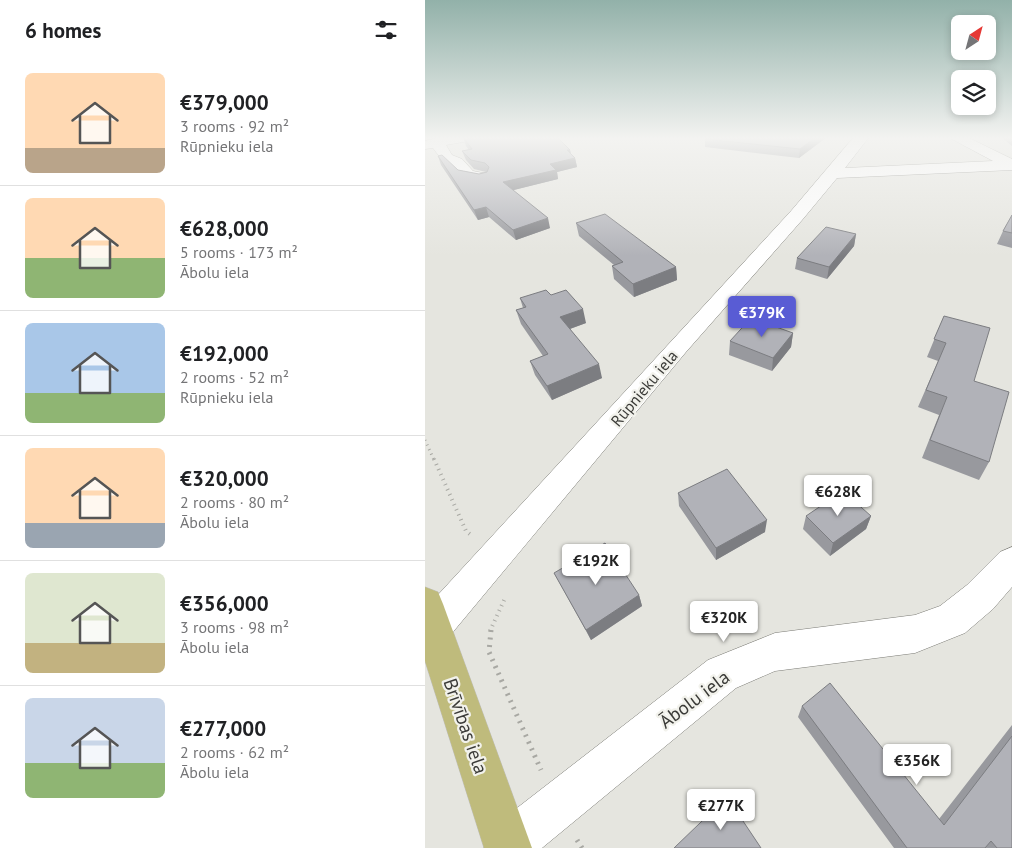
<!DOCTYPE html>
<meta charset="utf-8">
<style>
body{margin:0;font-family:"PT Sans",sans-serif;background:#f2f2f2;color:#202124;height:100vh;display:flex;flex-direction:column;font-size:19px;white-space:nowrap}
*{box-sizing:border-box;margin:0}
p{font-size:16px;color:#757577}
.icon{flex:none;width:28px;height:28px;fill:none;stroke:currentColor;stroke-width:2;stroke-linecap:round;stroke-linejoin:round}
.map{position:relative;flex:1;overflow:hidden}
.side{display:flex;flex-direction:column;background:#fff;width:425px}
.side>*{flex:none}
.needle{width:32px;rotate:36deg}
.controls{position:absolute;left:526px;top:15px;display:grid;gap:10px}
.controls a{display:grid;place-items:center;width:45px;height:45px;border-radius:8px;background:#fff;box-shadow:0 2px 8px #0003;font-size:25px}
.price{position:absolute;translate:-50% -42px;padding:0 11px;border-radius:5px;background:#fff;color:#222;font-size:16px;line-height:32px;filter:drop-shadow(0 1px 2px #0008)}
.price::after{content:'';position:absolute;left:50%;top:30px;width:15px;height:11px;margin-left:-8px;background:inherit;clip-path:polygon(0 0,100% 0,50% 100%)}
.price.current{background:#595cd4;color:#fff}
ul{padding:0;list-style:none}
li{display:flex;align-items:center;gap:15px;height:125px;padding:0 25px}
li+li{border-top:1px solid #e0e0e0}
li span{display:grid;place-items:center;flex:none;width:140px;height:100px;border-radius:8px;color:#555}
li>.icon{margin-inline-start:auto}
span .icon{width:60px;height:60px;fill:#fffc;stroke-width:1}
li b{font-size:21px}
h2{display:flex;justify-content:space-between;align-items:center;height:60px;padding:0 25px;font-size:21px}
main{display:flex;flex:1;min-height:0}
.map>svg:first-child{display:block}
.lines{fill:none;stroke-linecap:round;stroke-linejoin:round}
.minor-casing{stroke:#7b7b75;stroke-width:1}
.major-casing{stroke:#c0c0bf;stroke-width:1}
.path-far2{stroke:#a8a8a3;stroke-width:3;stroke-dasharray:1 4;stroke-linecap:butt}
.path-far1{stroke:#a8a8a3;stroke-width:4;stroke-dasharray:1 4.5;stroke-linecap:butt}
.path{stroke:#a8a8a3;stroke-width:5;stroke-dasharray:2 5.5;stroke-linecap:butt}
.minor{fill:#fff;fill-rule:evenodd}
.major{fill:#bfbb7c;fill-rule:evenodd}
.wall{fill:#98999e}
.shaded-wall{fill:#7c7d81}
.building{fill:#b1b2b8;stroke:#7c7d81}
.labels{text-anchor:middle;stroke-width:4.5;stroke-linejoin:round;paint-order:stroke}
.street-label{font-size:16px;fill:#3b3b38;stroke:#f2f2ec}
.near-street-label{font-size:19px;fill:#3b3b38;stroke:#f2f2ec}
</style>
<main>
<section class="side">
<h2>6 homes<svg class="icon" aria-label="filters" viewBox="0 0 24 24"><path d="M4 7h16M4 17h16"/><circle cx="9" cy="7" r="2"/><circle cx="15" cy="17" r="2"/></svg></h2>
<ul>
<li><span style="background:linear-gradient(#ffd9b3 75%,#b9a48a 0)"><svg class="icon" aria-label="home" viewBox="0 0 24 24"><path d="M3 11l9-7 9 7M6 9v11h12V9"/></svg></span><div><b>€379,000</b><p>3 rooms · 92 m²</p><p>Rūpnieku iela</p></div></li>
<li><span style="background:linear-gradient(#ffd9b3 60%,#8fb573 0)"><svg class="icon" aria-label="home" viewBox="0 0 24 24"><path d="M3 11l9-7 9 7M6 9v11h12V9"/></svg></span><div><b>€628,000</b><p>5 rooms · 173 m²</p><p>Ābolu iela</p></div></li>
<li><span style="background:linear-gradient(#a9c7e8 70%,#8fb573 0)"><svg class="icon" aria-label="home" viewBox="0 0 24 24"><path d="M3 11l9-7 9 7M6 9v11h12V9"/></svg></span><div><b>€192,000</b><p>2 rooms · 52 m²</p><p>Rūpnieku iela</p></div></li>
<li><span style="background:linear-gradient(#ffd9b3 75%,#9aa5b1 0)"><svg class="icon" aria-label="home" viewBox="0 0 24 24"><path d="M3 11l9-7 9 7M6 9v11h12V9"/></svg></span><div><b>€320,000</b><p>2 rooms · 80 m²</p><p>Ābolu iela</p></div></li>
<li><span style="background:linear-gradient(#dfe7d0 70%,#c2b280 0)"><svg class="icon" aria-label="home" viewBox="0 0 24 24"><path d="M3 11l9-7 9 7M6 9v11h12V9"/></svg></span><div><b>€356,000</b><p>3 rooms · 98 m²</p><p>Ābolu iela</p></div></li>
<li><span style="background:linear-gradient(#c9d6e8 65%,#8fb573 0)"><svg class="icon" aria-label="home" viewBox="0 0 24 24"><path d="M3 11l9-7 9 7M6 9v11h12V9"/></svg></span><div><b>€277,000</b><p>2 rooms · 62 m²</p><p>Ābolu iela</p></div></li>
</ul>
</section>
<div class="map">
<svg width="587" height="848" viewBox="0 0 587 848">
<rect width="100%" height="100%" fill="#e5e5df"/>
<g class="lines">
<defs>
<path id="minor" d="M18,137h33l-2,3 -28,5 6,10 10,4 11,12 15,3 2,3 -2,3 -6,2 -20,-4c-10,-14 -19,-15 -29,-30l-8,1v-8z
M429,137h15l-24,31 148,-7 -45,-24h19l45,22v11l-175,8 -34,41 -117,133 -248,298 -13,6v-47l366,-398z
M587,547v40l-19,22 -28,24 -50,20 -140,18 -39,17 -194,160h-58l6,-19 218,-169 67,-27 140,-18 25,-9 27,-21 33,-33z"/>
<path id="major" d="M0,587l13,5 5,12 89,244h-48l-59,-187z"/>
</defs>
<use href="#minor" class="minor-casing"/>
<use href="#major" class="major-casing"/>
<path class="path-far2" d="M0,440l9,20"/>
<path class="path-far1" d="M9,459l32,72 5,4
M65,631l16,-35"/>
<path class="path" d="M66,630l-2,22 52,118
M152,840l5,8"/>
<use href="#minor" class="minor"/>
<use href="#major" class="major"/>
</g>
<path class="wall" d="M38,137l107,13 1,4 4,4 2,9 -20,5 1,7 -45,11 37,38 -34,12 -27,-23 -11,3 -37,-55 -3,-9 20,14 21,4 7,-2 -12,-3 -8,-9 -4,-9 7,-1 -3,-4z
M281,137h121l-28,21 -94,-11v-8z
M576,137h11v9z
M587,215v33l-15,-4 6,-13z
M151,223l100,44 1,13 -43,17 -20,-18 -2,-13 2,-1 -35,-29z
M431,234l-2,12 -27,33 -32,-10 2,-11z
M126,295l35,28 -16,6 32,49 -50,22 -17,-25 -5,-14 13,-5 -22,-32 -5,-14 7,-2 -3,-10z
M519,316l30,65 15,81 -10,18 -57,-22 17,-43 -21,-8 20,-46 -11,-4z
M368,333l-2,14 -19,24 -43,-16 1,-14z
M253,493l87,39 -49,28 -37,-54z
M381,516h65l-5,13 -36,27 -27,-27z
M129,573l85,22 3,11 -51,34z
M377,706l137,113 73,-94v123h-118l-96,-131z"/>
<path class="shaded-wall" d="M391,137h11l-28,21 1,-9z
M142,150h3l2,9 3,-1 2,9 -20,5 1,7 -52,13 -3,-10 47,-18z
M61,207l3,10 -11,3 -4,-10z
M123,218l2,10 -34,12 -3,-10z
M431,234l-2,12 -27,33 2,-12z
M251,267l1,13 -43,17 -1,-13z
M158,309l3,14 -22,8 -4,-14z
M368,333l-2,14 -19,24 1,-13z
M174,364l3,14 -50,22 -5,-14z
M446,516l-5,13 -36,27 3,-13z
M342,520l-2,12 -49,28v-12z
M214,595l3,11 -51,34 -5,-10z"/>
<path class="building" d="M38,137h94l13,13h-3l8,8 -25,6 6,6 -53,12 45,36 -35,12 -27,-23 -12,3 -36,-54 4,-1 16,15 21,4 8,-2 2,-5 -4,-4 -14,-3 -9,-9 10,-2z
M281,137h110l-16,12 -95,-10z
M180,214l71,53 -43,17 -21,-18 11,-4 -47,-39z
M587,215v18l-9,-2z
M401,227l30,7 -27,33 -32,-9z
M121,290l5,5 15,-5 17,19 -23,8 39,47 -52,22 -17,-25 18,-7 -32,-44 10,-3 -6,-9z
M519,316l46,12 -16,53 35,11 -20,70 -59,-22 17,-43 -21,-7 20,-47 -12,-4z
M326,318l42,15 -20,25 -43,-17z
M302,469l40,51 -51,28 -38,-55z
M418,491l28,25 -38,27 -27,-27z
M180,543l34,52 -53,35 -32,-57z
M405,683l114,142 68,-89v112h-15l-6,-7 -6,7h-78l-105,-142z
M302,797l34,51h-87z"/>
<linearGradient id="sky" x2="0" y2="1"><stop stop-color="#92b1a9"/><stop offset="0.54" stop-color="#f3f3f1"/><stop offset="1" stop-color="#f3f3f1" stop-opacity="0"/></linearGradient>
<rect width="587" height="256" fill="url(#sky)"/>
<g class="labels">
<g class="street-label">
<text transform="translate(219 388) rotate(-50)" y="6">Rūpnieku iela</text>
</g>
<g class="near-street-label">
<text transform="translate(269 699) rotate(-37)" y="7">Ābolu iela</text>
<text transform="translate(41 726) rotate(71)" y="7">Brīvības iela</text>
</g>
</g>
</svg>
<div class="controls">
<a><svg class="needle" viewBox="-14 -14 28 28"><path d="M0-13l5 13h-10z" fill="#e53935"/><path d="M0 13l5-13h-10z" fill="#757577"/></svg></a>
<a><svg class="icon" aria-label="layers" viewBox="0 0 24 24"><path d="M12 4l9 5-9 5-9-5zM3 14l9 5 9-5"/></svg></a>
</div>
<b class="price current" style="left:337px;top:338px">€379K</b>
<b class="price" style="left:413px;top:517px">€628K</b>
<b class="price" style="left:171px;top:586px">€192K</b>
<b class="price" style="left:299px;top:643px">€320K</b>
<b class="price" style="left:492px;top:786px">€356K</b>
<b class="price" style="left:296px;top:831px">€277K</b>
</div>
</main>
